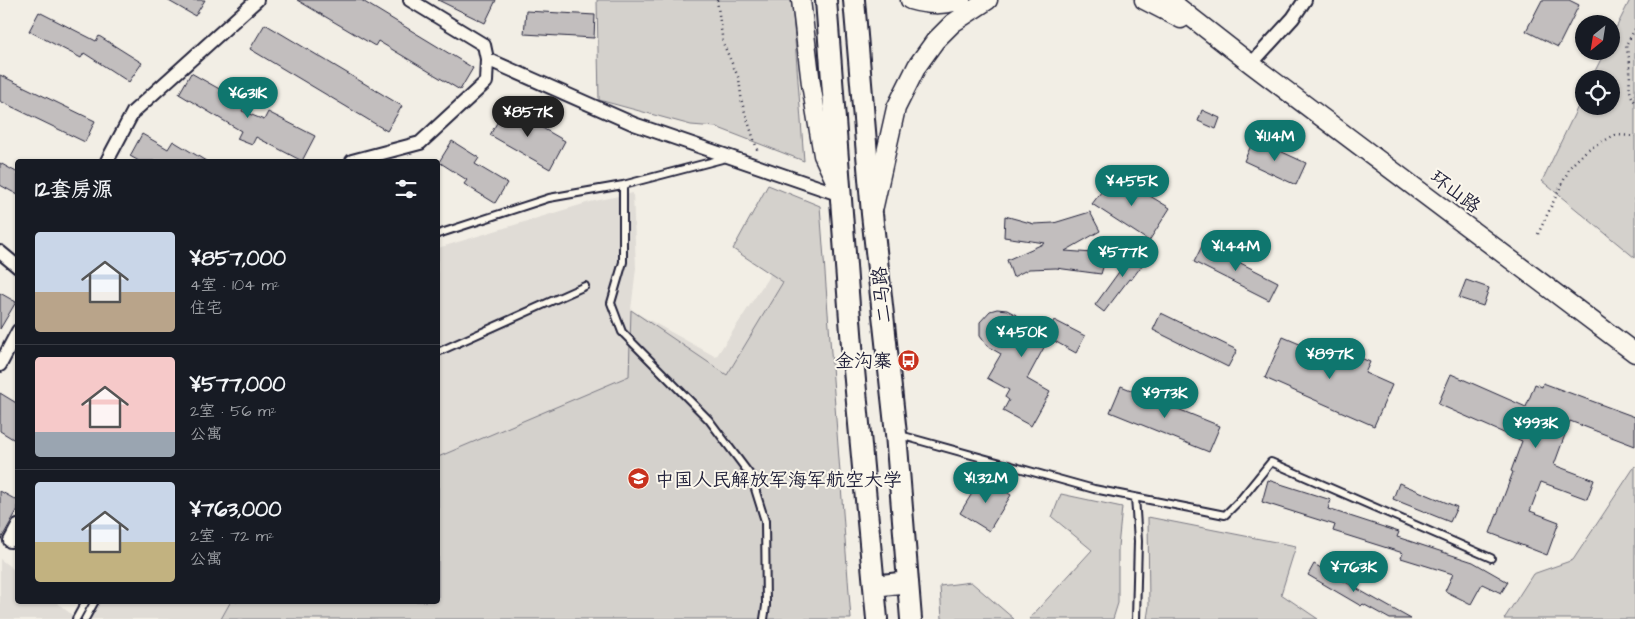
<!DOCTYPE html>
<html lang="zh">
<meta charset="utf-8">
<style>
body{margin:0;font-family:"Architects Daughter","LXGW WenKai TC",sans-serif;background:#242831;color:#f1f3f6;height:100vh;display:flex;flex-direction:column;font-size:19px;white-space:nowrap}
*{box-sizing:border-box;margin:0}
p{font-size:16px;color:#9ea1a6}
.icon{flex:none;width:28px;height:28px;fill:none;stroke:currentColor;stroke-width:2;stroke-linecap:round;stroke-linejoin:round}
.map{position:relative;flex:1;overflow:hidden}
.sheet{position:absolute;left:15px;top:159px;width:425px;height:445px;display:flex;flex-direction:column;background:#171b24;border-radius:5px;box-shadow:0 1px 4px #0004}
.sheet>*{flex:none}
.needle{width:32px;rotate:210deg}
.controls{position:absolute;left:1575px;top:15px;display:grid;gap:10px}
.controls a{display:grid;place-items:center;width:45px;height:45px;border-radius:50%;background:#171b24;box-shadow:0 1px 4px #0004;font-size:25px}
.price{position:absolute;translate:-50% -42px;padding:0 11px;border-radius:18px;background:#0f766e;color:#fff;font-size:16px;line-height:32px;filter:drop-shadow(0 1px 2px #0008)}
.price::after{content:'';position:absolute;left:50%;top:30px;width:15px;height:11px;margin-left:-8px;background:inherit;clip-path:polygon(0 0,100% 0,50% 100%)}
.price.current{background:#222;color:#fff}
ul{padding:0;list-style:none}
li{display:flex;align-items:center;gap:15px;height:125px;padding:0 20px}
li+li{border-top:1px solid #363941}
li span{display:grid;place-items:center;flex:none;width:140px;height:100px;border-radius:5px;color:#555}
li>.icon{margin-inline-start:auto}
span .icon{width:60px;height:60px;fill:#fffc;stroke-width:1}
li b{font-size:21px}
h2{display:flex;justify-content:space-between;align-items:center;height:60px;padding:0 20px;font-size:21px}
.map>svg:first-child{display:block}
.built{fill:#e0dcd6}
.green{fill:#d4d1cc;stroke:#7b7a84}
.building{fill:#c2bebe;stroke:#22223b}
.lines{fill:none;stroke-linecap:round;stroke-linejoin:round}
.lane-casing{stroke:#22223b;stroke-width:10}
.street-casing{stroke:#22223b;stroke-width:16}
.secondary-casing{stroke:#22223b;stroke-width:21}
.primary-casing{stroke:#22223b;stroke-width:24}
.path{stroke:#22223b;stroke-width:2.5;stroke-dasharray:1 4;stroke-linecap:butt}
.lane{stroke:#fbf7ec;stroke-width:6}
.street{stroke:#fbf7ec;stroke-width:12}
.secondary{stroke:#fbf7ec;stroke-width:18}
.primary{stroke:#fbf7ec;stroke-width:20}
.labels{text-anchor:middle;stroke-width:4;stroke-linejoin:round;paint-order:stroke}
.street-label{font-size:19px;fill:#22223b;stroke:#fbf7ec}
.poi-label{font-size:19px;fill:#22223b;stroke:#fbf7ec;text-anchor:end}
</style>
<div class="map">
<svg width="1635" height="619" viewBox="0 0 1635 619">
<rect width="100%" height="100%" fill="#f2eee5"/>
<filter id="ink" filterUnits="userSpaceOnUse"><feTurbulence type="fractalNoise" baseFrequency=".02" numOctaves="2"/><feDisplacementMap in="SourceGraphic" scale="10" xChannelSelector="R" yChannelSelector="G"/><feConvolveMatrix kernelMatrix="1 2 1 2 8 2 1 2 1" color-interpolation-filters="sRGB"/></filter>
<g filter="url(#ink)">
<path class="built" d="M768,185l52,21 31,413h-767l10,-18h344v-353l152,-46 43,-9 3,75 -5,42 85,47 55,-84 -38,-24z
M0,559l17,13 1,29h37l22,18h-77z"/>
<path class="green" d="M597,0h195l12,161 -88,-34 -25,-2 -92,-25z
M1630,0h5v258l-93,-77 42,-87v12h27v-27h-20l14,-28h6v-13z
M768,185l52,21 31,413h-630l10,-18h207v-144l191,-81 2,-66 96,65 56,-93 -50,-33z
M1635,466v153h-131l29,-45 40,-14z
M1061,494l61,13 -4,40v56l-5,16h-84l63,-69 -40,-33z
M1148,517l148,29 -15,48 37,25h-171l2,-13z
M971,582l43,37h-72l-2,-33z"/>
<path class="building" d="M167,0h38l-10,16z
M297,0h64l112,68 -13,22 -82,-49 -3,5z
M438,0h58l-11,23z
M1542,0h27l10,5 -21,42 -32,-16z
M526,11l69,4 -1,23 -70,-4z
M39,12l57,29 3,-5 43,27 -13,19 -45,-29 -3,5 -52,-27z
M265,24l137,82 -15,25 -137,-82z
M191,73l55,31 -4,7 22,9 4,-8 47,24 -13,25 -46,-24 -4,8 -15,-6 4,-8 -62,-37z
M0,75l95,46 -10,21 -85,-41z
M506,107l59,34 -15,28 -60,-34z
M1202,110l18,8 -4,11 -18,-8z
M142,134l26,15 5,-8 33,20h-67l-9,-5z
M1254,139l52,24 -10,22 -52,-24z
M452,141l27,17 -4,6 32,19 -12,20 -31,-19 3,-4 -28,-18z
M0,163l18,10v22l-18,-10z
M1120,178l50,30 -21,33 -57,-37 19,-25z
M1090,212l10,19 -35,20 42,3 -6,20 -45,-6 -27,1 -16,8 -6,-17 38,-17 -41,-6 1,-21 29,8 20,-1z
M1203,244l75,38 -9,18 -75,-38z
M1137,247l12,9 -18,24 -2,-1 -25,33 -9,-7z
M1466,280l23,8 -6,18 -24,-8z
M0,293l16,9 -16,27z
M997,309l10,1 41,22 6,-12 31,16 -9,17 -27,-15 -22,41 23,13 -19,34 -28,-15 6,-11 -4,-3 4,-7 -22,-12 14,-24 -14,-8 -7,-10v-14l10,-11z
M1161,313l76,37 -9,17 -75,-37z
M1283,337l50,21 5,-10 32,14 -5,11 27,12 -18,41 -109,-48z
M1451,374l75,33 9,-23 7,3 1,-4 92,34v29l-65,-25 -16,44 40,15 -7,19 -46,-17 -11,29 29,11 -12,33 -57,-22 23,-61 -2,-1 11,-30 -84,-37z
M1121,386l99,40 -11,26 -99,-40z
M0,393l18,11v38l-18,-11z
M982,477l29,18 -22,36 -29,-18z
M1268,480l63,20 -3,9 71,23 -2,5 76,25 35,20 -7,11 -19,-9 -11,20 -26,-13 8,-17 -52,-16 2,-5 -70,-22 2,-6 -73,-23z
M1399,483l58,24 -7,15 -57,-23z
M0,491l18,10v8l-18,32z
M1314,564l54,31 43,24h-21l-27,-15 -2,2 -53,-31z"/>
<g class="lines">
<defs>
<path id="lane" d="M623,185v77l-12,41 11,29 87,88 42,56 14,45 1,85 -2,13
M438,234l111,-36 74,-13 103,-27
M438,352l147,-66
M900,435l194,54 131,26 16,-16 30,-37 220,96
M1135,497l3,44 -2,78
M76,619l10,-18
M85,619l10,-18"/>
<path id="street" d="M487,59l147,65 207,71
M1251,64l42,-46 12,-18
M107,161l26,-49 124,-112
M352,161l68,-18 66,-61 1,-23 -3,-14 -74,-45
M0,252l18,15
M0,365l18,-34
M10,541l8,-15"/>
<path id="secondary" d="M801,0l10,84 12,71 16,34
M910,0c18,5 32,6 51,0
M1144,0l37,19
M1169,0l82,64 384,289
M874,206l22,-98 21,-42 18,-25 18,-18 35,-23"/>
<path id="primary" d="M826,0l27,359 24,260
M854,0l18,214 24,220 15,185
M874,586l34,-4"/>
</defs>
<use href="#lane" class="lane-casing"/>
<use href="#street" class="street-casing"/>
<use href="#secondary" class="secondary-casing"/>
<use href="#primary" class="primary-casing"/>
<path class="path" d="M717,0l6,43 16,36 3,24 16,49
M1635,29l-9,16c1,7 4,14 4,21 1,14 -4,23 5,36
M1538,234l32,-67 17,-17 28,-15 20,1"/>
<use href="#lane" class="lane"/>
<use href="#street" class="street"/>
<use href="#secondary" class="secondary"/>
<use href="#primary" class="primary"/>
</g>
</g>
<defs>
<symbol id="bus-disc" viewBox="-11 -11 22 22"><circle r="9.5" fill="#c8321e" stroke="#fbf7ec"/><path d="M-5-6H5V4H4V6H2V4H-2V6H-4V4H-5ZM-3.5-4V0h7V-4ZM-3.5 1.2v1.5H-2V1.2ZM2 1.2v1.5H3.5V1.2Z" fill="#fff"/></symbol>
<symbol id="university-disc" viewBox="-11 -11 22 22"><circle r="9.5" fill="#c8321e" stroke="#fbf7ec"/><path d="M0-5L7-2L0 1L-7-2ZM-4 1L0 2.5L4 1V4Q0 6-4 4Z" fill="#fff"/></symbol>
</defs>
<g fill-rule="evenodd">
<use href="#bus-disc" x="896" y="348" width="25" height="25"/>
<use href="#university-disc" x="626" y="466" width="25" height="25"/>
</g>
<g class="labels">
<g class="street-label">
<text transform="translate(1456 191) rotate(37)" y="7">环山路</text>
<text transform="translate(881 295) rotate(-96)" y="7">二马路</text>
</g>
<g class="poi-label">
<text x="892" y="367">金沟寨</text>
<text x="655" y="486" text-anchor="start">中国人民解放军海军航空大学</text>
</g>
</g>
</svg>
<div class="controls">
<a><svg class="needle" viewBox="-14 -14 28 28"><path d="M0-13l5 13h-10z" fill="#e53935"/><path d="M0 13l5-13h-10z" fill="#9ea1a6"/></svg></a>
<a><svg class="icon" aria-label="locate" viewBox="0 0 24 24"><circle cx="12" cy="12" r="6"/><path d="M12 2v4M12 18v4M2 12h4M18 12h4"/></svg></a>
</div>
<b class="price" style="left:248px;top:119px">¥631K</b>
<b class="price current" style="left:528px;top:138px">¥857K</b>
<b class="price" style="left:1275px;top:162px">¥1.14M</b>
<b class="price" style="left:1132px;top:207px">¥455K</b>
<b class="price" style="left:1236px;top:272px">¥1.44M</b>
<b class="price" style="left:1123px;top:278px">¥577K</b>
<b class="price" style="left:1022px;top:358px">¥450K</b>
<b class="price" style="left:1330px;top:380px">¥897K</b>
<b class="price" style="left:1165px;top:419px">¥973K</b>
<b class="price" style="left:1536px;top:449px">¥993K</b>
<b class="price" style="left:986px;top:504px">¥1.32M</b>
<b class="price" style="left:1354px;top:593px">¥763K</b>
<section class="sheet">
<h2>12套房源<svg class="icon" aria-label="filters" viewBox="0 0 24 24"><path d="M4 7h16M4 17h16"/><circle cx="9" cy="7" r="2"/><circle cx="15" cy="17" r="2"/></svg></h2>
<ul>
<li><span style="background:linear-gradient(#c9d6e8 60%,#b9a48a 0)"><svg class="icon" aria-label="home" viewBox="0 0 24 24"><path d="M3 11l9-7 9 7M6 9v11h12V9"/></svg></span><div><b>¥857,000</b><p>4室 · 104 m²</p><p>住宅</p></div></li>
<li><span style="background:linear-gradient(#f6c9c9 75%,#9aa5b1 0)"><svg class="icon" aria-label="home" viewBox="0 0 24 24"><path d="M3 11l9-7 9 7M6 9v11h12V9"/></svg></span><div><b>¥577,000</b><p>2室 · 56 m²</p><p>公寓</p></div></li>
<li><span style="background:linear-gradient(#c9d6e8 60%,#c2b280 0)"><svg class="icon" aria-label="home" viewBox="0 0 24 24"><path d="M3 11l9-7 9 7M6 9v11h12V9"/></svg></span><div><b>¥763,000</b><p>2室 · 72 m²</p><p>公寓</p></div></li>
</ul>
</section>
</div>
